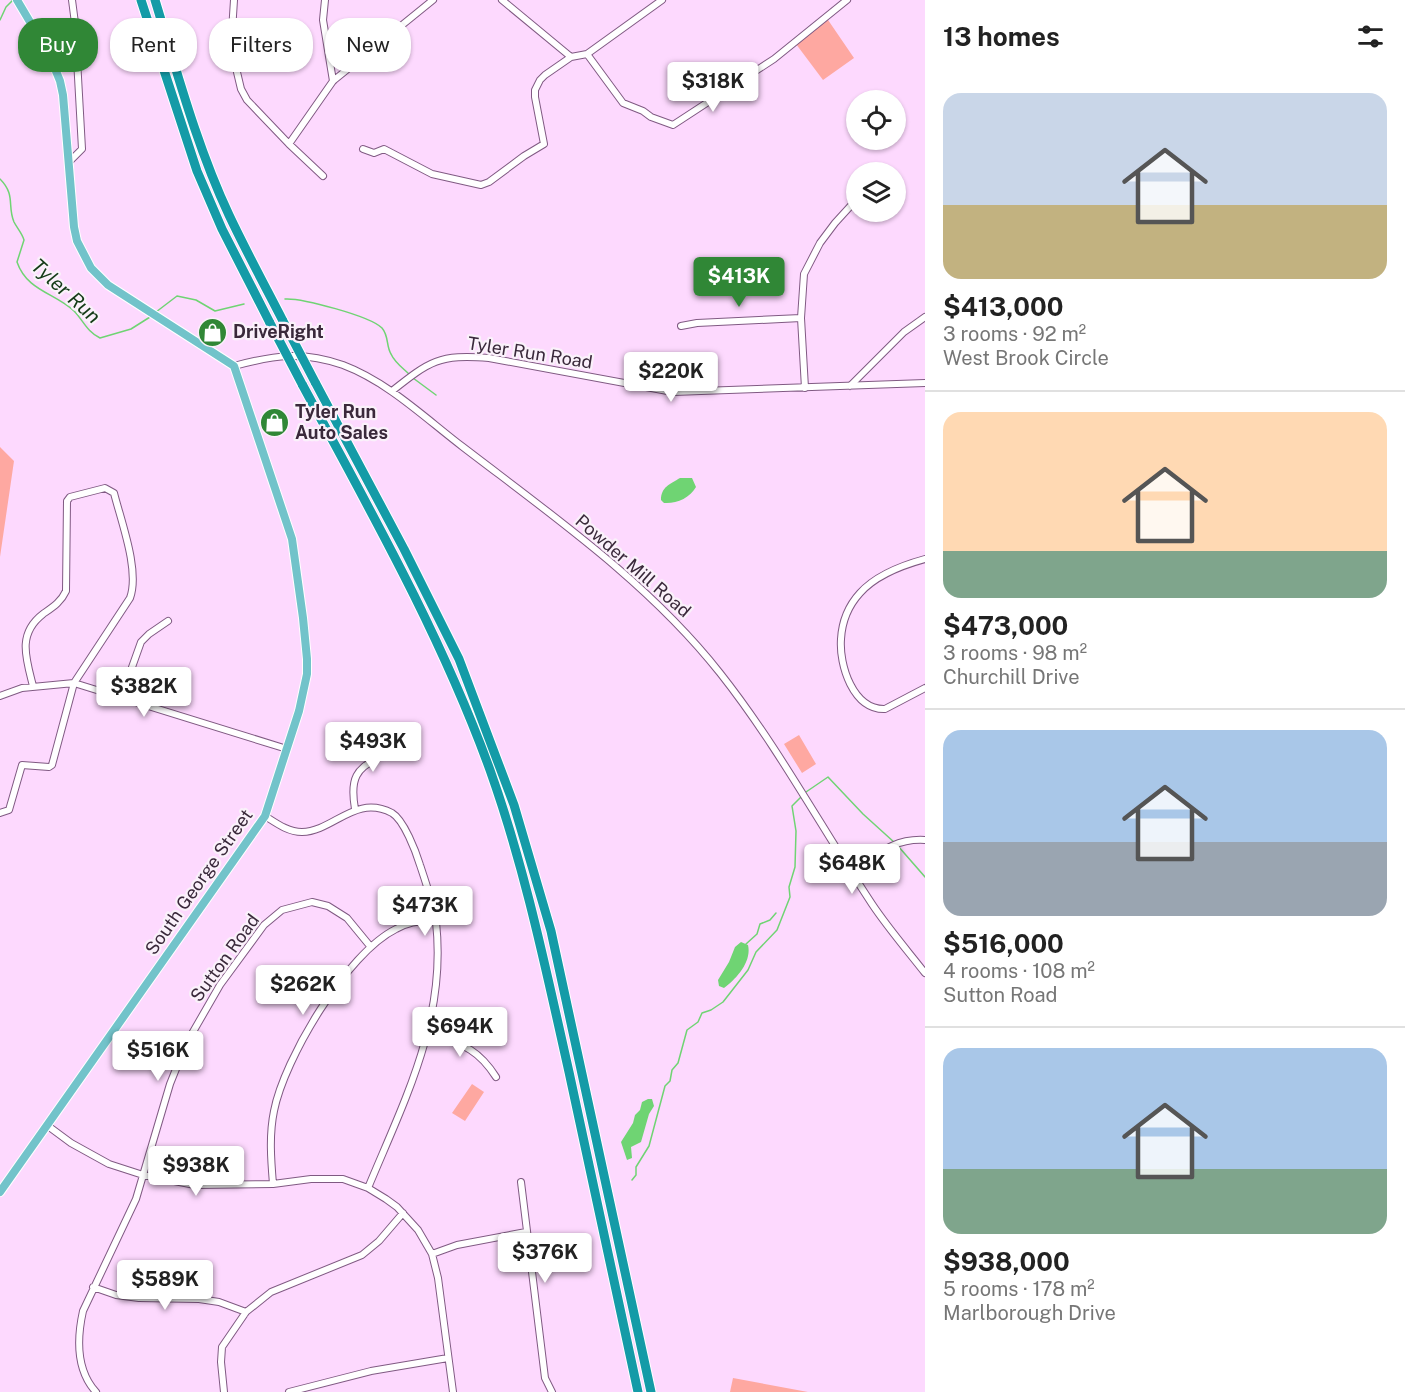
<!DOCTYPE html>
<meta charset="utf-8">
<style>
body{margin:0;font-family:"Public Sans",sans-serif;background:#f2f2f2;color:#222;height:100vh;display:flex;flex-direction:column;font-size:22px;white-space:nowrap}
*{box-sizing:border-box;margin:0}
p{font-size:20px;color:#767676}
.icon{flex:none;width:33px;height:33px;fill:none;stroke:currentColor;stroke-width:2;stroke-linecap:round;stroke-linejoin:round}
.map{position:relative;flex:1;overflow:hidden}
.panel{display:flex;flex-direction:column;background:#fff;width:480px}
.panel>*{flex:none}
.guide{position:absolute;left:18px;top:18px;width:570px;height:54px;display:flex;gap:12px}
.fabs{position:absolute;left:846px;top:90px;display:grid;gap:12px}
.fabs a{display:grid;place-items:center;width:60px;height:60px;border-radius:50%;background:#fff;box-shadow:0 2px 4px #0004;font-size:30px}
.price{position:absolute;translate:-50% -51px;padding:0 14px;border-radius:6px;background:#fff;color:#222;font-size:20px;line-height:39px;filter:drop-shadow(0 2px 3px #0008)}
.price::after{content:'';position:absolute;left:50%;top:36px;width:18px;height:14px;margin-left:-9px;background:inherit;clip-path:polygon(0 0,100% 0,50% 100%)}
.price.current{background:#308736;color:#fff}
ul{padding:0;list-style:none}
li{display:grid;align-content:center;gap:12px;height:318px;padding:0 18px}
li+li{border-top:2px solid #e0e0e0}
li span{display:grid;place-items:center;height:186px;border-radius:18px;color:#555}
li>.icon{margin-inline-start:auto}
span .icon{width:108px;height:108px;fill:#fffc;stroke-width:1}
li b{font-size:26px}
h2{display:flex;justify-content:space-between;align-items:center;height:72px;padding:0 18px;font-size:26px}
.chip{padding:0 21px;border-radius:24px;background:#fff;box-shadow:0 2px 4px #0004;font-size:21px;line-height:54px}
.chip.current{background:#308736;color:#fff}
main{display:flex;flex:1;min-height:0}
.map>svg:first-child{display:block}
.green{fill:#fea8a1}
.water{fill:#6fd473}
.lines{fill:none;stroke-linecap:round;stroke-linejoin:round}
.stream{stroke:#6fd473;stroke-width:1.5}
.minor-casing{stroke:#805a83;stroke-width:8}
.major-casing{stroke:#fff;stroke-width:10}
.highway-casing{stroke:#fff;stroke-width:11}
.minor{stroke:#fff;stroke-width:6}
.major{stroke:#72c3ca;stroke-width:8}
.highway{stroke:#149ba7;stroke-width:9}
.highway-bridge-casing{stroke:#fff;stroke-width:11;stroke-linecap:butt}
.highway-bridge{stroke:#149ba7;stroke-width:9}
.labels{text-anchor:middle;stroke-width:4.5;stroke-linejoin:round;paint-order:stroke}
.poi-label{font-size:18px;font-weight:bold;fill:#3a293b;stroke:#faf1fa;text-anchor:start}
.street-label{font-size:18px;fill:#3a293b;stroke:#faf1fa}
.water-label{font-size:20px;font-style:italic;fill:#133b16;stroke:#faf1fa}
</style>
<main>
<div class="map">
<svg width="925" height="1392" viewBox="0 0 925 1392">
<rect width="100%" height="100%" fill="#fdd9fe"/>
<path class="green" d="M826,17l28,41 -31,22 -30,-40z
M0,447l14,14 -14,96z
M799,735l17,29 -14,9 -18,-29z
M472,1084l12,8 -19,29 -13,-8z
M733,1378l75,14h-78z"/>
<path class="water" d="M680,478h12l4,9c-6,11 -20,17 -32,16l-3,-3c0,-13 9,-16 19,-22z
M741,942l7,3c4,17 -12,34 -24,43l-5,-2 -1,-6 11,-18 6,-15z
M648,1099h4l2,7 -5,8 -8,28 -10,5 1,11 -5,2 -6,-18 12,-19 2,-8 5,-5 2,-8z"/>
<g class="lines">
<path class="stream" d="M0,20l6,-13 7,-7
M0,179c16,16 7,27 14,43 3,6 8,11 10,18l-7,22c10,29 38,31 57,49 9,9 13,21 26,27l31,-9 19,-12
M285,299c17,-1 85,17 97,29 7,8 4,18 9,26 4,9 12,14 19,21
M156,312l21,-16 19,4 19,11 29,-7
M413,378l23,17
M806,792l22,-15 35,37 32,29
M898,846l27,31
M746,944l11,-10 3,-10 10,-4 6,-7
M632,1180l4,-5v-8l13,-21 16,-60 5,-5 2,-11 6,-7 9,-33 11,-8 4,-9 9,-3 12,-8 25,-32 8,-18 21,-22 13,-33 -1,-10 6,-20 1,-36 -4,-25 11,-11"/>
<defs>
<path id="minor" d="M234,0l-3,47 10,42 6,11 42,44 34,32
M325,0l-2,20 10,61
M502,0l69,57
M587,54l36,49 20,8 8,6 22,8 101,-66 73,-59
M289,144l44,-63 100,-81
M363,149l11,4 10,-4 48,25 49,11 8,-3 35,-26 20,-12 -9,-47v-7l5,-10 5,-5 26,-18 16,-3 75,-54
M70,161l12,-12 -7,-126 -3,-23
M681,326l16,-3 104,-5
M234,366c41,-11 68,-15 109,-1 45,17 82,53 120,82 90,69 186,136 257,226 57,72 101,154 152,231 16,24 35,46 53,69
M850,386l54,-54 21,-15
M805,388l-4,-70 3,-44 16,-31 15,-20 21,-23
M392,391c38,-30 47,-37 97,-33l184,34 252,-9
M925,559c-22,6 -49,16 -65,34 -11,12 -18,29 -19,46 -2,26 12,71 44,70l40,-21
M0,696l22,-8 52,-5 213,66
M121,698l20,-56 8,-8 19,-13
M355,809c-8,-46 13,-40 40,-65
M0,813l9,-3 13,-45 27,2 3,-2 22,-82 56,-85c10,-27 -9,-77 -16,-105l-9,-5 -35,9 -3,4 -1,90c-5,11 -13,16 -23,23 -26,20 -17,44 -10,72
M265,816c11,7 23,16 37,16 32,-1 53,-38 90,-19 12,7 24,39 28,52 6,18 13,38 16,57 11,98 -32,179 -68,266
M851,871c25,-16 43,-33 74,-31
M429,1033c31,11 48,14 67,44
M48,1126l23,17 38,21 34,11 52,10 78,-1 38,-5h32l25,9 18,11 11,8 21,23 14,24 6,24 15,114
M521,1182l24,196 7,14
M273,1184c-2,-24 -4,-49 1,-73 10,-52 73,-158 122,-182 12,-7 25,-8 39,-10
M432,1254l25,-9 69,-13
M93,1287l23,8 23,3 60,1 20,3 27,10
M96,1392c-20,-22 -19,-54 -13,-81l53,-112 34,-115 16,-40 34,-59 44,-60 18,-15 30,-8 16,4 19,12 23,28
M224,1392l-3,-30 1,-15 24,-35 25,-20 91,-37 17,-14 24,-28
M289,1392l82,-21 77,-13"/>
<path id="major" d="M0,1192l265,-376 34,-105 8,-37v-15l-4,-41 -11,-79 -58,-173 -126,-81 -17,-17 -14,-27 -3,-14 -11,-132 -3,-14 -11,-27 -32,-54"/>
<path id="highway" d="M141,0l56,171 25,58 48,94
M155,0c22,72 42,147 74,215 17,36 36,71 54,106
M315,382l89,167 55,110 55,146 37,126 100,461
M302,384c68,126 139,251 188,386 35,98 56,200 79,302 23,106 46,213 69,320"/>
</defs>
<use href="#minor" class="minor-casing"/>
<use href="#major" class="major-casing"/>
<use href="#highway" class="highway-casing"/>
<use href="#minor" class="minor"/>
<use href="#major" class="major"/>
<use href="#highway" class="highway"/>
<defs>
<path id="highway-bridge" d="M283,321l32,61
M270,323l32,61"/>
</defs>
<use href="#highway-bridge" class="highway-bridge-casing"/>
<use href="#highway-bridge" class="highway-bridge"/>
</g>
<defs>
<symbol id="shop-disc" viewBox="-11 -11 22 22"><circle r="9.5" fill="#308736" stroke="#faf1fa"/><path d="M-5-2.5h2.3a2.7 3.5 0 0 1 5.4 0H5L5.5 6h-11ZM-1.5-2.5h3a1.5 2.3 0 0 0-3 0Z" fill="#fff"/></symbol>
</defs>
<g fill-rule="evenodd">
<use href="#shop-disc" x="196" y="316" width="33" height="33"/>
<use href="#shop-disc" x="258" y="406" width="33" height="33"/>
</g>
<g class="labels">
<g class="poi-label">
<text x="233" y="338">DriveRight</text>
<text x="295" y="418">Tyler Run<tspan x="295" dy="21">Auto Sales</tspan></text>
</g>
<g class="street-label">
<text transform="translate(530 353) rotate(9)" y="6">Tyler Run Road</text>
<text transform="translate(633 566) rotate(41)" y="6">Powder Mill Road</text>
<text transform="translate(199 882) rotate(-55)" y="6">South George Street</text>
<text transform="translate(225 958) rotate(-54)" y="6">Sutton Road</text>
</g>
<g class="water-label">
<text transform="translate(66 291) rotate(42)" y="7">Tyler Run</text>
</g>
</g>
</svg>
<div class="fabs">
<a><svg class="icon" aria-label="locate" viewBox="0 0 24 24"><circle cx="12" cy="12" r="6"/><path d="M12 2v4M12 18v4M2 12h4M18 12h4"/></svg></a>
<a><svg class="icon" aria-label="layers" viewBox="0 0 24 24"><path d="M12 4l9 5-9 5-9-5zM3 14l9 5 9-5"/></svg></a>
</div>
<b class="price" style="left:713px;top:113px">$318K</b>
<b class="price current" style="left:739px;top:308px">$413K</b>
<b class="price" style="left:671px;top:403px">$220K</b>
<b class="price" style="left:144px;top:718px">$382K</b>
<b class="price" style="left:373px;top:773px">$493K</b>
<b class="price" style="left:852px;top:895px">$648K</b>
<b class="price" style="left:425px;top:937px">$473K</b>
<b class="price" style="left:303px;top:1016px">$262K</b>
<b class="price" style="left:460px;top:1058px">$694K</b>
<b class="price" style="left:158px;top:1082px">$516K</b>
<b class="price" style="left:196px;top:1197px">$938K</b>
<b class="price" style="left:545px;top:1284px">$376K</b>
<b class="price" style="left:165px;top:1311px">$589K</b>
<div class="guide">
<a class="chip current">Buy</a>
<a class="chip">Rent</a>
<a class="chip">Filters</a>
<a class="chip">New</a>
</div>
</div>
<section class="panel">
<h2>13 homes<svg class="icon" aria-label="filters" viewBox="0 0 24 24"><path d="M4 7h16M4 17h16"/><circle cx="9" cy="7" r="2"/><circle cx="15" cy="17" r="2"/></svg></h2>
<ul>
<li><span style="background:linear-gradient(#c9d6e8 60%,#c2b280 0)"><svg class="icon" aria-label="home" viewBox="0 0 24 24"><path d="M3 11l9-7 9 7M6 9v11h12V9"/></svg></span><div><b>$413,000</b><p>3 rooms · 92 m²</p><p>West Brook Circle</p></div></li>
<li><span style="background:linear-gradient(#ffd9b3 75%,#7fa58c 0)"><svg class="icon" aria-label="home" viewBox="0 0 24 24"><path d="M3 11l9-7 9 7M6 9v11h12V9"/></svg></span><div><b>$473,000</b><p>3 rooms · 98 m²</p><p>Churchill Drive</p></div></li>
<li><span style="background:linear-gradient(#a9c7e8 60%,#9aa5b1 0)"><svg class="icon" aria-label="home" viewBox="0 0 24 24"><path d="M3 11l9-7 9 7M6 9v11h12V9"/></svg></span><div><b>$516,000</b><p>4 rooms · 108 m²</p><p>Sutton Road</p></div></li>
<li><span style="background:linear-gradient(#a9c7e8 65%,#7fa58c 0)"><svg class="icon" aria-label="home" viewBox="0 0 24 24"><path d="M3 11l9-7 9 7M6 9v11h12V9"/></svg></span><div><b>$938,000</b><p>5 rooms · 178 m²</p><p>Marlborough Drive</p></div></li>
</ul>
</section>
</main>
